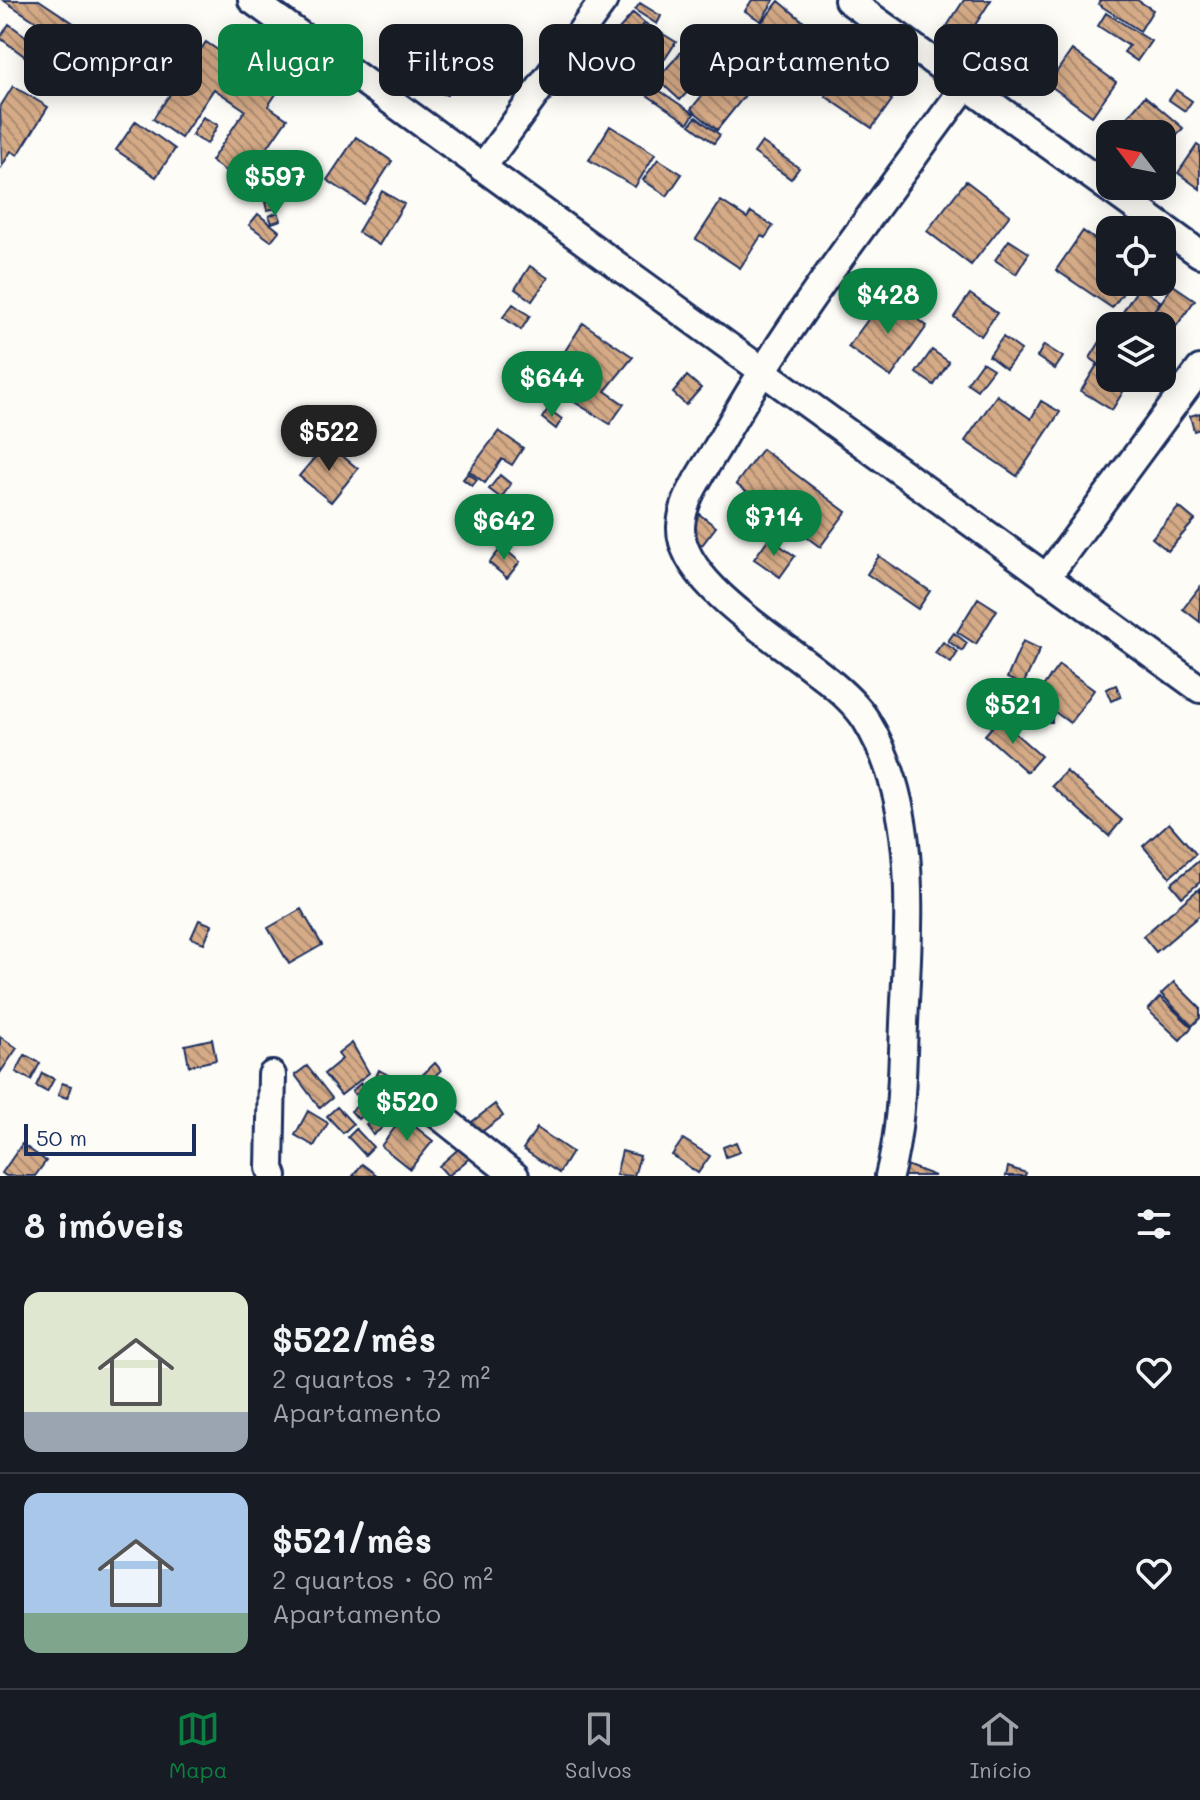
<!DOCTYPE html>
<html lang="pt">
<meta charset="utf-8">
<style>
body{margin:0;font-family:Mali,sans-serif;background:#242831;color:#f1f3f6;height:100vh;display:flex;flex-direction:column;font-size:30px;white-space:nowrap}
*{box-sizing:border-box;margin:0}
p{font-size:26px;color:#9ea1a6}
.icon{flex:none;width:44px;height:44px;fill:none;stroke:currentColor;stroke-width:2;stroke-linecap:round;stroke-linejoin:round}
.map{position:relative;height:1176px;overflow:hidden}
.panel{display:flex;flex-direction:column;background:#171b24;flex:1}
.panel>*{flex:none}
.guide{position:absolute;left:24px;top:24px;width:1152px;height:72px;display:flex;gap:16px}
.needle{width:52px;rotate:302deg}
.fabs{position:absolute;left:1096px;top:120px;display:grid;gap:16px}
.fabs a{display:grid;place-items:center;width:80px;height:80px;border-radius:16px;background:#171b24;box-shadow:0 4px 20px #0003;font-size:40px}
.scale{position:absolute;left:24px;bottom:20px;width:172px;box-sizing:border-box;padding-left:8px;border:4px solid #1b2f5e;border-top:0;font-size:22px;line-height:28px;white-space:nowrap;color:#1b2f5e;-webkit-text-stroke:6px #fdfcf7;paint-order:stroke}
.price{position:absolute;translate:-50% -68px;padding:0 18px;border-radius:28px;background:#0b8043;color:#fff;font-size:26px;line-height:52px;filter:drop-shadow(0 2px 4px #0008)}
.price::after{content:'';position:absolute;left:50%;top:48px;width:24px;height:18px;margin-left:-12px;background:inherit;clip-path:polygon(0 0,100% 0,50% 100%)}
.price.current{background:#222;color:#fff}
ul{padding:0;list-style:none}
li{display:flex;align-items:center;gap:24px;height:200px;padding:0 24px}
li+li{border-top:2px solid #363941}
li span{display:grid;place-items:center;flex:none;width:224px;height:160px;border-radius:16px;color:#555}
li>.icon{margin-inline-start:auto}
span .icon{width:96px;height:96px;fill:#fffc;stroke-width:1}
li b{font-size:34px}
h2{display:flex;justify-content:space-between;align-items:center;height:96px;padding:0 24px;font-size:34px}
.pill{padding:0 28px;border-radius:16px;background:#171b24;box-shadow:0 4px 20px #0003;font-size:28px;line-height:72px}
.pill.current{background:#0b8043;color:#fff}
.menu{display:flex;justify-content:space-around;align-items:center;height:112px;border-top:2px solid #363941;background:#171b24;font-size:22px;color:#9ea1a6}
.menu a{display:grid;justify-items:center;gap:4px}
.menu .current{color:#0b8043}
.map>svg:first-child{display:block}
.building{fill:url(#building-back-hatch);stroke:#1b2f5e;stroke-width:2}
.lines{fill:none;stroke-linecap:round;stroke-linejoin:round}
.minor-casing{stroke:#1b2f5e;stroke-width:32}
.minor{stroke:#fdfcf7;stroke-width:26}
</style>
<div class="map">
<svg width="1200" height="1176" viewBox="0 0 1200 1176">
<defs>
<pattern id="building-back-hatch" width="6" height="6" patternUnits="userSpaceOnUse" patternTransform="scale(2)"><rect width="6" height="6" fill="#d5aa86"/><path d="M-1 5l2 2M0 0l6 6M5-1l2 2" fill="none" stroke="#ac8b71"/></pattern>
</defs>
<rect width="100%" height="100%" fill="#fdfcf7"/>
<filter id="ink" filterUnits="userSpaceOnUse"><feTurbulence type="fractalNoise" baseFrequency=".0125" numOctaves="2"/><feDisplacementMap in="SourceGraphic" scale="16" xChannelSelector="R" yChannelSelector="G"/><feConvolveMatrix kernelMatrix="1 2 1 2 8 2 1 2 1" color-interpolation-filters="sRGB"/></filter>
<g filter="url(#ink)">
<path class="building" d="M3,0h36l36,24 -11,16z
M752,0h22l-13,21 -16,-10z
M964,0h27l-34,53 -19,-13z
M1100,0h37l16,10 -13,21 -42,-27z
M779,1l25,21 -87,108 -26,-21z
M640,3l21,13 -4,8 -22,-14z
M633,13l12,10 -27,32 -13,-10z
M1106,13l45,28 -14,20 -13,-9 5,-6 -31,-20z
M645,23l31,19 -11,17 -31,-19z
M9,24l22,16 5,-7 36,28 -14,20 -58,-43z
M206,42l72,49 -10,15 19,13 -44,64 -32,-22 34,-51 -31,-21 -33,49 -28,-19z
M636,47l25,18 -10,15 -25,-18z
M684,49l23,22 -27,29 -23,-21z
M1072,50l44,32 -24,34 -44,-32z
M845,67l47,33 -20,28 -47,-32z
M633,72l12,8 -5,9 -13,-9z
M447,73l6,2 -6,20 -6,-2z
M647,82l47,32 -6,9 -47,-32z
M13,86l35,21 -30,48 -7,-4 -9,15 -2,-59z
M1176,90l16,11 -7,10 -16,-11z
M1145,96l38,32 -21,25v-19h-37l-7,-6z
M203,117l15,8 -11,19 -15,-9z
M696,117l24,18 -6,8 -24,-18z
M136,121l39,28 -19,28 -40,-27z
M610,126l45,28 -20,33 -46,-27z
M356,137l36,24 -28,43 -37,-24z
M762,142l37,26 -8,11 -37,-26z
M1197,145l3,2v42l-22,-16z
M658,159l24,15 -15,22 -24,-16z
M966,181l44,34 -39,50 -44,-34z
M382,191l22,13 -25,41 -21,-13z
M276,200l2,8 -11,2 -2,-8z
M721,201l26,17 4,-6 22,14 -8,12 -4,-2 -21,32 -44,-29z
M278,212l3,8 -9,3 -3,-7z
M258,214l21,17 -8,10 -22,-16z
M1083,231l27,19v32h21l-19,26 -56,-38z
M1009,240l20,13 -13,21 -21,-14z
M530,266l18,12 -16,23 -17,-12z
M1173,285l22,15 -23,32 -21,-15z
M1139,287l21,14 -16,25h-19l-8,-5z
M970,294l27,19 -16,23 -27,-19z
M886,295l41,31 -36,51 -43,-30z
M513,304l17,12 -9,14 -18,-13z
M583,323l50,34 -28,34 19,13 -14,20 -42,-26 4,-10 -9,-4 -8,12 -13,-9z
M1003,337l18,13 -15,19 -17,-13z
M1103,337l7,5v14l-7,11 -13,-9z
M1044,345l19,12 -8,12 -18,-12z
M932,350l17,12 -15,23 -18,-12z
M982,362l11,7 -16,21 -10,-7z
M1097,365l13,8v5l17,7 -15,25 -31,-19z
M687,376l14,12 -15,17 -13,-12z
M997,395l34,24 10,-18 19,11 -43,64 -52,-35z
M548,409l14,10 -6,10 -14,-11z
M1200,413v16l-6,2 -4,-15z
M499,431l24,17 -11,17 -10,-6 -17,24 -16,-12z
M327,443l31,26 -27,33 -32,-26z
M762,449l84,63 -26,35 -84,-63z
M468,473l9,7 -5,6 -9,-7z
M500,475l11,9 -10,14 -12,-9z
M1179,507l16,13 -27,31 -16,-13z
M699,514l17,13 -14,18 -17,-13z
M769,538l26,18 -15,21 -26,-18z
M502,547l18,15 -13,16 -18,-15z
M879,556l51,35 -12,18 -51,-35z
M1200,587v35l-17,-13z
M978,598l19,12 -21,34 -19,-12z
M954,633l13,10 -5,8 -14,-10z
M1023,641l17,8 -17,36 -16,-7z
M943,642l15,10 -7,11 -16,-10z
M1059,665l35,25 -24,33 -35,-26z
M1116,685l5,12 -10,4 -5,-12z
M1013,689l11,12 -17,17 -12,-11z
M1052,710v12h-10l-1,-11z
M999,719l42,37 -14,16 -42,-37z
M1066,771l56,49 -13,16 -57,-50z
M1169,823l27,31 -26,23 -27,-31z
M1200,860v22l-18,15 -11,-13z
M1200,888v27l-44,37 -13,-16z
M301,909l21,36 -33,19 -21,-36z
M199,920l13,5 -8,18 -13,-5z
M1174,982l26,26v10l-8,8 -31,-32z
M1160,997l32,30 -12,13 -32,-30z
M1,1037l16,11 -17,25v-34z
M212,1039l4,21 -27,6 -4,-21z
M352,1043l17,30 -28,22 -17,-21 18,-15 -4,-5z
M25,1055l15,8 -9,17 -15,-8z
M435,1063l6,7 -17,17 -7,-7z
M307,1066l25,32 -12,10 -25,-33z
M379,1070l18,10 -5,10 -18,-9z
M42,1073l12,6 -7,13 -11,-6z
M62,1083l9,3 -4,12 -9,-3z
M361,1083l4,5 -10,7 -3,-4z
M379,1088l7,8 -28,23 -7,-8z
M495,1104l8,12 -27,20 -8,-11z
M337,1107l16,17 -10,9 -16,-17z
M308,1111l20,12 -14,23 -19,-11z
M403,1117l30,24 -23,28 -29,-23z
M375,1118l7,10 -9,7 -7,-11z
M537,1128l35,24 -13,21 -36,-24z
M356,1129l17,18 -8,8 -17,-18z
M683,1139l27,17 -12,17 -26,-18z
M736,1142l4,10 -14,5 -3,-10z
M22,1144l24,17 -11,15h-29l-4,-3z
M463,1145l9,11 -24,20 -9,-10z
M622,1151l18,5 -6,20 -18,-1z
M901,1163l34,13h-39z
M362,1164l16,12h-25z
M1008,1167l18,6 -1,3h-19z"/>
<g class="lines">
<defs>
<path id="minor" d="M252,0l948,689
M848,0l352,254
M482,168l122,-168
M1046,578l154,-209
M272,1075l-2,93 3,8
M432,1110l83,66
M889,1176c13,-49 13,-101 15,-152 4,-99 17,-215 -38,-304 -35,-57 -187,-123 -185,-193 1,-29 23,-57 37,-81 71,-127 163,-243 248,-361"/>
</defs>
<use href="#minor" class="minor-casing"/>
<use href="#minor" class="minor"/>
</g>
</g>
</svg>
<div class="fabs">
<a><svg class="needle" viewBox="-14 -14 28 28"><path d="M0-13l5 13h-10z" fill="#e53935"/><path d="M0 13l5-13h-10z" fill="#9ea1a6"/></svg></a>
<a><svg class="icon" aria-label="locate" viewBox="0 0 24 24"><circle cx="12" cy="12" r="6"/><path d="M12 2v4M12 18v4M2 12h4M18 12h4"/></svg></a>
<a><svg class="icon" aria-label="layers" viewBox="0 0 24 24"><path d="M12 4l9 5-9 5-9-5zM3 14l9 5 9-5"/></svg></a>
</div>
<div class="scale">50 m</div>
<b class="price" style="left:275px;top:218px">$597</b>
<b class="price" style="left:888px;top:336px">$428</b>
<b class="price" style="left:552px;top:419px">$644</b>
<b class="price current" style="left:329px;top:473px">$522</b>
<b class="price" style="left:774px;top:558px">$714</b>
<b class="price" style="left:504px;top:562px">$642</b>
<b class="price" style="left:1013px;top:746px">$521</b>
<b class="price" style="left:407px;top:1143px">$520</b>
<div class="guide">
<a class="pill">Comprar</a>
<a class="pill current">Alugar</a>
<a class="pill">Filtros</a>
<a class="pill">Novo</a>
<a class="pill">Apartamento</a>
<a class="pill">Casa</a>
</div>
</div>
<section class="panel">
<h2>8 imóveis<svg class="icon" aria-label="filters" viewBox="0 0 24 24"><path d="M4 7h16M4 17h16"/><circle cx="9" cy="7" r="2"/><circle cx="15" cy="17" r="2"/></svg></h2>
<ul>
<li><span style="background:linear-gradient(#dfe7d0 75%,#9aa5b1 0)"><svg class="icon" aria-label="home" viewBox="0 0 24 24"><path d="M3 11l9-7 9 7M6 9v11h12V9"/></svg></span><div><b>$522/mês</b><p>2 quartos · 72 m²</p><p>Apartamento</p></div><svg class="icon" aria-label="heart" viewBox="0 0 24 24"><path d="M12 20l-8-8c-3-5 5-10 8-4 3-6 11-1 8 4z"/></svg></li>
<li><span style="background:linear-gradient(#a9c7e8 75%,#7fa58c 0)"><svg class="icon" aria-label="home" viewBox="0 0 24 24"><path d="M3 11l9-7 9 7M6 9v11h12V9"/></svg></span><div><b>$521/mês</b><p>2 quartos · 60 m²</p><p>Apartamento</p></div><svg class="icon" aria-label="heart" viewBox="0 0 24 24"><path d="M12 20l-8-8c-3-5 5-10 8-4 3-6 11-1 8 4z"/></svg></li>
</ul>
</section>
<nav class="menu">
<a class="current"><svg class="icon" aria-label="map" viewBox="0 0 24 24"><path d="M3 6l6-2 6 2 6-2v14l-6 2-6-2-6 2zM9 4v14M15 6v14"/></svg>Mapa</a>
<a><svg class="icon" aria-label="saved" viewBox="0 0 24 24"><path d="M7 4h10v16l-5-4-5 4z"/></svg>Salvos</a>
<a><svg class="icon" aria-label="home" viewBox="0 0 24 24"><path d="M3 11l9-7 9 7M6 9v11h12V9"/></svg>Início</a>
</nav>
